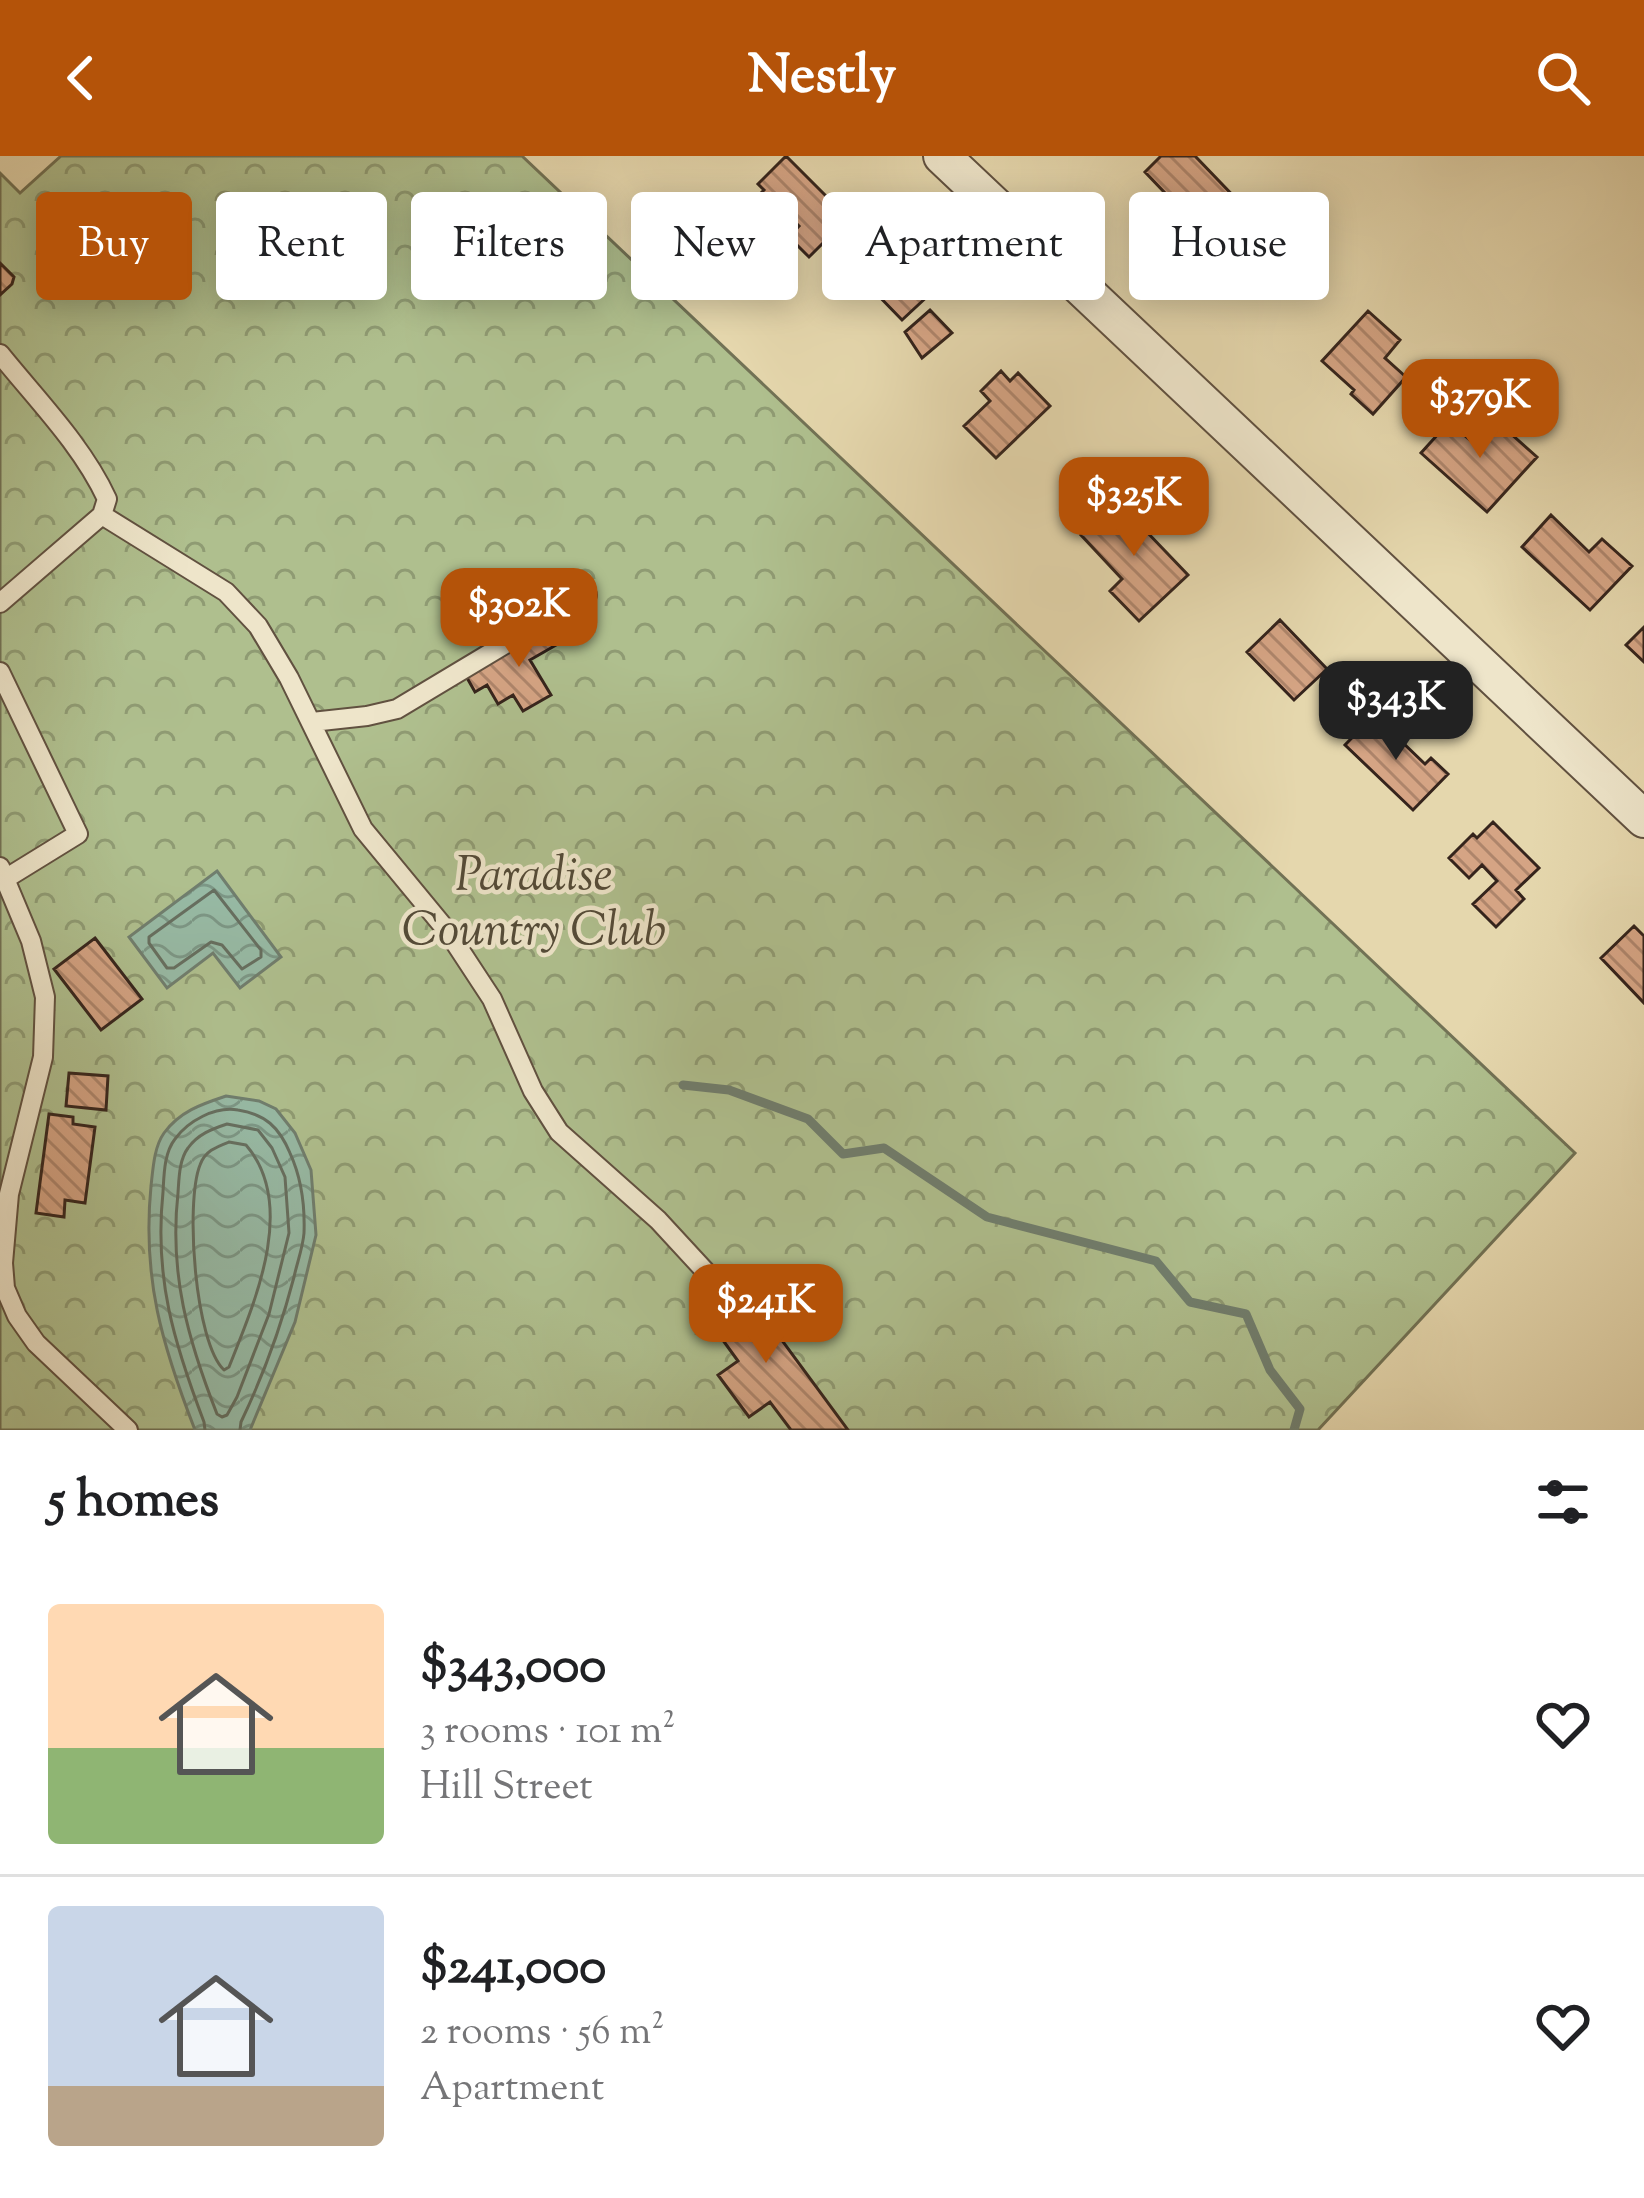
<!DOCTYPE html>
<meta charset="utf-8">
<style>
body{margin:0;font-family:"Sorts Mill Goudy",serif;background:#f2f2f2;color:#202124;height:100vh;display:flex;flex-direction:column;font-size:45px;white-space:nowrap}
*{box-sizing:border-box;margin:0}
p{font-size:39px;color:#757577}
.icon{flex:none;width:66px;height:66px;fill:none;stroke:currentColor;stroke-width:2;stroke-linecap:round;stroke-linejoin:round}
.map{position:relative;height:1274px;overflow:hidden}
.details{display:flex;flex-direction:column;background:#fff;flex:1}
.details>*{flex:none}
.guide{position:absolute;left:36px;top:36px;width:1572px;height:108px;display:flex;gap:24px}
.price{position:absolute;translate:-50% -102px;padding:0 27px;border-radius:24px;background:#b45309;color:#fff;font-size:39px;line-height:78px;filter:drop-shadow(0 3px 6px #0008)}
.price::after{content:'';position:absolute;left:50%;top:72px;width:36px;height:27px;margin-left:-18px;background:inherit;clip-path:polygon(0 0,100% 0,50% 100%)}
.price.current{background:#222;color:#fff}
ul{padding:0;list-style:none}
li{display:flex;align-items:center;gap:36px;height:300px;padding:0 48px}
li+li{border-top:3px solid #e0e0e0}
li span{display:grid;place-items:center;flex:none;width:336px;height:240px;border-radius:12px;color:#555}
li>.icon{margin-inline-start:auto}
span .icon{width:144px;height:144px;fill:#fffc;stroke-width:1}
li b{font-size:51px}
h2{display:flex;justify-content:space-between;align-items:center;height:144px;padding:0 48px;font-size:51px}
.chip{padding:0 42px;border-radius:12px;background:#fff;box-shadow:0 6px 30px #0003;font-size:42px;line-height:108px}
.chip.current{background:#b45309;color:#fff}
header{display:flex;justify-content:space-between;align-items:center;height:156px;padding:0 48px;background:#b45309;color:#fff;font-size:54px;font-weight:700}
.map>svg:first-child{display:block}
.forest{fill:url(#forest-crowns);stroke:#727255;stroke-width:3}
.water{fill:url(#water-waves);stroke:#707e6e;stroke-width:3}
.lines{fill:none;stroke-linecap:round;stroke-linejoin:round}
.shore{stroke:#666f60;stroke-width:3}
.stream{stroke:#707e6e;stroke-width:9}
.building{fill:url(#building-back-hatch);stroke:#35241c;stroke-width:3}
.lane-casing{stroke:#615140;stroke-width:22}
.street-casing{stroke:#615140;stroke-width:40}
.lane{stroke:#eee5ca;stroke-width:18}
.street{stroke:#eee5ca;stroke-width:36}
.labels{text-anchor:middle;stroke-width:9;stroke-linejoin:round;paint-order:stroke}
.park-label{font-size:48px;font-style:italic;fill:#544b38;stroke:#eee5ca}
</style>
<header><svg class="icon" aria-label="back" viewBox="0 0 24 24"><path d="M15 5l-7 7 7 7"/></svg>Nestly<svg class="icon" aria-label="search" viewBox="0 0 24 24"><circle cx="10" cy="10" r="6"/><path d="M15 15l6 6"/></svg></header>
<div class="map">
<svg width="1644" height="1274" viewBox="0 0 1644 1274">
<defs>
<pattern id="forest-crowns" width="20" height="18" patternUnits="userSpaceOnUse" patternTransform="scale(3)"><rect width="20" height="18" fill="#afbf8e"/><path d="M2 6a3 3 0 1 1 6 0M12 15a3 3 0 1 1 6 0" fill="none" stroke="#8f9b73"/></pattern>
<pattern id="water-waves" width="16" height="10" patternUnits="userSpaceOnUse" patternTransform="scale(3)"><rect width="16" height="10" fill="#97baa5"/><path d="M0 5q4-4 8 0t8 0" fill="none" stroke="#7c9786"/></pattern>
<pattern id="building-back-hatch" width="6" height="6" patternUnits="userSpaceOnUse" patternTransform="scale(3)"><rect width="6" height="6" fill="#d5a484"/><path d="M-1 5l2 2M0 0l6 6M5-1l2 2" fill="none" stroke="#ae856b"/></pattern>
</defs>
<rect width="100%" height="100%" fill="#e5d7ad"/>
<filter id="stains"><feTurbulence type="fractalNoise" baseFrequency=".00167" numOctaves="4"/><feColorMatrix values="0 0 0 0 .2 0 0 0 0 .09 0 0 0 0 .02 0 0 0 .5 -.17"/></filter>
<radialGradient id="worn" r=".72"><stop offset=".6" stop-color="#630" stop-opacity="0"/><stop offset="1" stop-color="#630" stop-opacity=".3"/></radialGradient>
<path class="forest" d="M61,0h461l1053,997 -257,277h-1318v-1257l20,20z"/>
<path class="water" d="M217,715l64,86 -41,31 -27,-35 -46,35 -38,-51z
M226,940l33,5 17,8 19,24 16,37 5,65 -21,87 -45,108h-55c-33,-85 -53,-152 -44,-244 2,-17 3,-39 13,-53 16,-22 38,-29 62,-37z"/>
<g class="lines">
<path class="shore" d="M214,734l47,60v7l-19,12 -20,-24 -11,-3 -37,26h-7l-18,-25v-6z
M227,968l31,6 14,18 13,29 4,56 -20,81 -32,83 -10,18 -5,2 -5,-3c-29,-74 -48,-140 -39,-221 1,-14 1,-33 10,-45 10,-14 24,-19 39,-24z
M229,986l17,3c52,60 8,159 -17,222l-5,3c-29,-27 -39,-167 -24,-205 5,-14 16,-18 29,-23z
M205,1274l-1,-8c-30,-79 -50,-144 -41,-230 1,-17 1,-39 12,-53 13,-18 40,-33 63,-29 27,4 41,17 52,43 11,24 15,53 14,80 -1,14 -7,30 -10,44 -13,50 -31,99 -53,145l-1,8"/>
<path class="stream" d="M683,929l46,5 79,29 35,35 41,-6 103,69 169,44 34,41 56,12 24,56 30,39 -6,21"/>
</g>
<path class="building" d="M786,0l62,62 -39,39 -20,-20 10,-11 -26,-26 -8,8 -10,-9 9,-9 -6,-6z
M1161,0h34l48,50 -34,33 -4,-5 -9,9 -39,-42 8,-8 -20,-21z
M899,104l32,33 -29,27 -31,-32z
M0,107l14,14 -2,7 -12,11z
M930,154l22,23 -30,25 -17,-26z
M1368,155l32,29 -15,18 21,19 -33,37 -22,-20 3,-4 -32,-29z
M1001,215l9,10 8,-8 32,33 -54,52 -32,-32 26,-25 -9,-10z
M1492,261l45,40 -50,55 -66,-59 28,-31 22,19z
M1122,341l26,27 -5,4 45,47 -49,46 -29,-30 12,-12 -41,-44z
M1551,359l38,37 13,-13 30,27 -42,44 -68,-63z
M1280,464l47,49 -33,31 -47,-48z
M561,465l9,16 -40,23 21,35 -28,16 -10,-16 -15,9 -11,-19 -12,7 -9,-16z
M1644,471v35l-18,-17z
M1374,559l51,49 6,-6 17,16 -35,36 -68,-65z
M1493,666l46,46 -23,22 8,9 -28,28 -23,-23 24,-23 -15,-16 -13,13 -20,-20 24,-24 4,4z
M1634,770l10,10v67l-43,-45z
M95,782l47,61 -41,31 -47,-61z
M69,917l39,3 -2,34 -40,-4z
M49,958l24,3v7l22,3 -10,76 -20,-3 -1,17 -28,-4z
M739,1126l109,148h-57l-21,-28 -21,15 -31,-42 20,-14 -37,-51z"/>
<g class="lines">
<defs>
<path id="lane" d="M0,198c37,46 82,91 107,145l-5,16 -102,88
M102,359l124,77 32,34 31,52 74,151 85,103 44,67 41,92 26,41 99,88 48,52
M0,516l78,162 -73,45
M312,566l55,-6 30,-7 190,-114
M0,711l31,74 14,56 -2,60 -34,137 -6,69 2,25 12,28 19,27 92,87"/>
<path id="street" d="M942,0l702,663"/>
</defs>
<use href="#lane" class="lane-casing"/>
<use href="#street" class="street-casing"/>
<use href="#lane" class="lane"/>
<use href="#street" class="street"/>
</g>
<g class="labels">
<g class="park-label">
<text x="534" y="733">Paradise<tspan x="534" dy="55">Country Club</tspan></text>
</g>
</g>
<rect width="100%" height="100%" filter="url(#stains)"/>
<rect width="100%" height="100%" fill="url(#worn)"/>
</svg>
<b class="price" style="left:1480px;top:305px">$379K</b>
<b class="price" style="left:1134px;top:403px">$325K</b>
<b class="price" style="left:519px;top:514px">$302K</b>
<b class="price current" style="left:1396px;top:607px">$343K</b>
<b class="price" style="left:766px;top:1210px">$241K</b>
<div class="guide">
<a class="chip current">Buy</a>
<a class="chip">Rent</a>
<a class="chip">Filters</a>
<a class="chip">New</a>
<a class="chip">Apartment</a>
<a class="chip">House</a>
</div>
</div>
<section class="details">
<h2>5 homes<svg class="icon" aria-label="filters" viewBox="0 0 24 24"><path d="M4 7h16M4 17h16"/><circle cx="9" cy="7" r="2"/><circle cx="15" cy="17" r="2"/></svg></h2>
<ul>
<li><span style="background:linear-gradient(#ffd9b3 60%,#8fb573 0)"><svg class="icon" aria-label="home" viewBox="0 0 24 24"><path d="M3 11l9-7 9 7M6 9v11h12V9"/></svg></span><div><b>$343,000</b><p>3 rooms · 101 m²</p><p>Hill Street</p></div><svg class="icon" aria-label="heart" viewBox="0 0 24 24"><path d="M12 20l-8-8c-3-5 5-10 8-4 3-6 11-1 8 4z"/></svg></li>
<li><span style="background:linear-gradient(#c9d6e8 75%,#b9a48a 0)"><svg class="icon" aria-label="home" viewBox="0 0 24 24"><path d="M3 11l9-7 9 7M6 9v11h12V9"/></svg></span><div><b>$241,000</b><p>2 rooms · 56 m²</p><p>Apartment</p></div><svg class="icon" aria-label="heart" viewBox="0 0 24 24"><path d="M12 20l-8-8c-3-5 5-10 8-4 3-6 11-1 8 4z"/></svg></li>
</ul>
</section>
